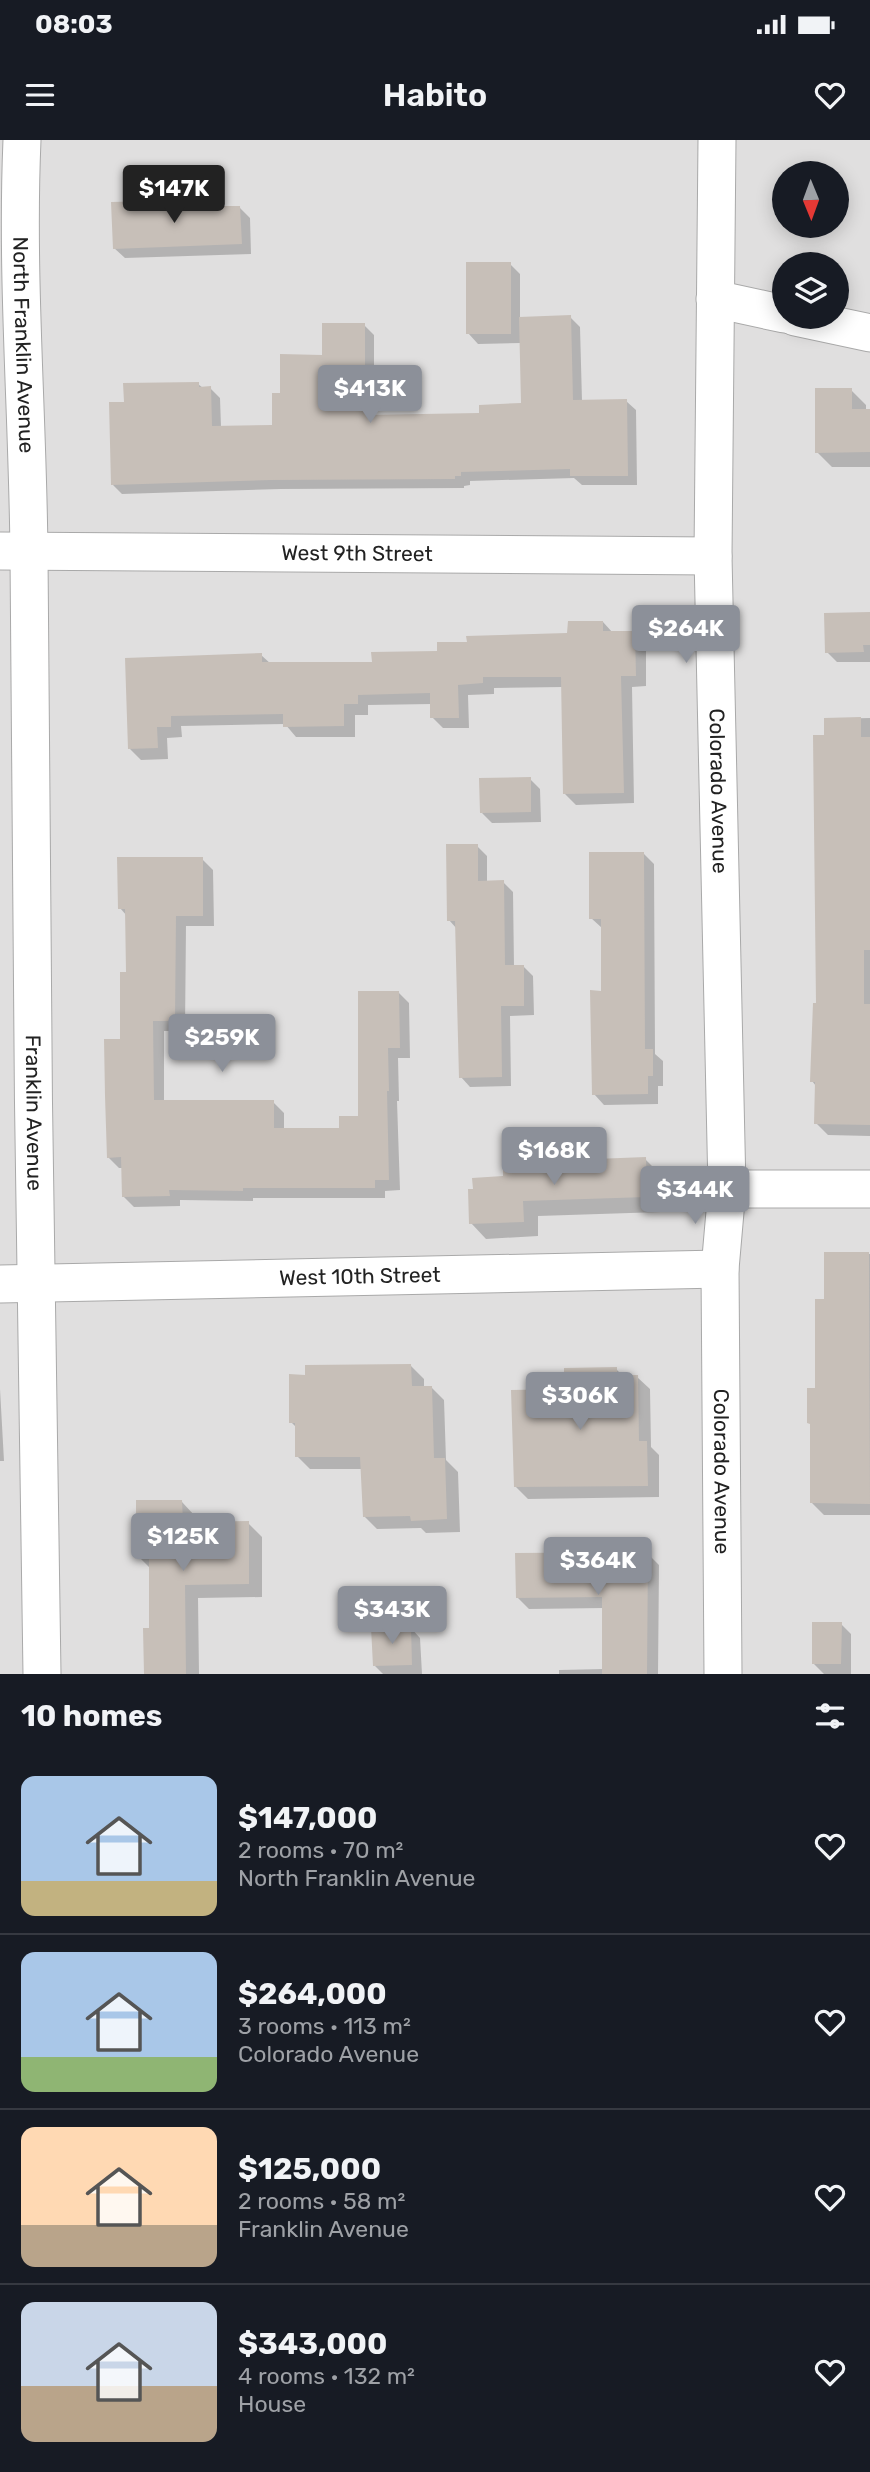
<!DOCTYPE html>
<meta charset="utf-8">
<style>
body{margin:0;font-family:Rubik,sans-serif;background:#242831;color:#f1f3f6;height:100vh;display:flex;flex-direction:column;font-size:26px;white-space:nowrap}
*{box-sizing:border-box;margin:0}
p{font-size:23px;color:#9ea1a6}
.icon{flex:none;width:38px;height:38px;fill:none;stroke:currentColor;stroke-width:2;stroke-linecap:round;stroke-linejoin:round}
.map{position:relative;height:1534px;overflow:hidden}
.panel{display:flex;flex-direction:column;background:#171b24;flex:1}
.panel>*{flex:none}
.needle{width:46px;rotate:179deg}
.controls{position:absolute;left:772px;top:21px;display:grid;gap:14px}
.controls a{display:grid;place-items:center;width:77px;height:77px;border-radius:50%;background:#171b24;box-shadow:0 4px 18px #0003;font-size:35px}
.price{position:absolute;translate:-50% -60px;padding:0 16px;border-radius:7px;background:#8c9099;color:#fff;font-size:23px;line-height:46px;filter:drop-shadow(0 2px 4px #0008)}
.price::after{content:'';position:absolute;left:50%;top:42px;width:21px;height:16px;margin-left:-10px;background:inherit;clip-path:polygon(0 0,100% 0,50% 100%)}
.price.active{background:#222;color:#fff}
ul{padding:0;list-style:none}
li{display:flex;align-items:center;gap:21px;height:175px;padding:0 21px}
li+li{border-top:2px solid #363941}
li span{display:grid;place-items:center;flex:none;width:196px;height:140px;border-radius:14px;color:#555}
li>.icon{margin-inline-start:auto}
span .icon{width:84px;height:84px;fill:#fffc;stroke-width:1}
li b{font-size:30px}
h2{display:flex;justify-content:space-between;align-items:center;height:84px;padding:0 21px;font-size:30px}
.status{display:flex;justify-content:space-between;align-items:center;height:49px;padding:0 35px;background:#171b24;direction:ltr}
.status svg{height:19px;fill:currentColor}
header{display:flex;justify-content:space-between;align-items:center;height:91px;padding:0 21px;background:#171b24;font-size:32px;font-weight:600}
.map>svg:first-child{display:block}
.residential{fill:#e0dfdf;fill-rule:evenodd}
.shadow{fill:#0003}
.building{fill:#c7bfb8}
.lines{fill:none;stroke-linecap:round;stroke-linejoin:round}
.minor-casing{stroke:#a9a9a9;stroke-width:39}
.minor{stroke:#fff;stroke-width:37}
.labels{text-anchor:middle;stroke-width:5;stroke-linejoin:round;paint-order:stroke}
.street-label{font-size:21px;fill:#222;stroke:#fff}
</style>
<div class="status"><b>08:03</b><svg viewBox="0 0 49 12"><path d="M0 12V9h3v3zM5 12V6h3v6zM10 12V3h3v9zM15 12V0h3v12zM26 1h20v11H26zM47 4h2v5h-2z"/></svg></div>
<header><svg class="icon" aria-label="menu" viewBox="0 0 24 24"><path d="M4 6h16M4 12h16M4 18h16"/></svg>Habito<svg class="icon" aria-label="heart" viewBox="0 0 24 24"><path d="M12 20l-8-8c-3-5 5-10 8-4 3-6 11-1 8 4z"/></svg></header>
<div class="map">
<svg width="870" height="1534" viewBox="0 0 870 1534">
<rect width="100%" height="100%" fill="#f2efe9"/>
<path class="residential" d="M0,0h870v1534h-870zM784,33h52v53h-52zM784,124h52v53h-52z"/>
<path class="shadow" d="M150,63l6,5 83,-1 11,11 1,36 -126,4 -11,-10z
M510,124l10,10v44l50,-1 10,10 2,74h44l10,9 1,75h-55l-8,-7 -104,3v4l-6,1v2l-183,1 -159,5 -9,-9 12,-82 73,-19 5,4h7l10,10 1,29 53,-1 8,-31 42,-39 40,-31 10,10v82l107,-2 42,-10 -2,-62 -43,1 -10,-11z
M851,250l15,15v6h4v56h-38l-15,-15z
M870,474v48h-33l-10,-10z
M603,482l10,11 22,-1 11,11v43l-14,1 2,116 -58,2 -11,-11 -2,-107 -69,1v6l-26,1 1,33h-26l-11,-11v-13l-64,1v10h-13v22h-59l-11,-13 -104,2 1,11 -15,1 1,21 -27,1 -11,-11 -3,-89 134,-5 10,9h102l65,-11 31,-10 100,-8z
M870,578v418l-42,-1 -12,-12v-37l-4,-5 6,-76 8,-286z
M530,639l10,10 1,33 -49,1 -10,-10z
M477,706l10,10v26h16l10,10 1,75 9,-1 10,10 1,39 -24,1 1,70 -41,1 -9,-10 -4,-148 -8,-9z
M644,714l10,10 1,190 8,7v25h-5v18l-54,1 -10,-11 9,-102 -1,-64 -11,-10z
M202,719l11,11 1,56h-28l-1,105h-21v71h109l11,11v17l57,-1 18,-11 39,-126 11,11 1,55h-12l1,43h-2l3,89 -15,1v7h-132v3l-73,-1v6l-46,1 -11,-11v-28h-4l-11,-11 20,-183 -1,-58 -7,-8z
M645,1019l15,15 1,38 -123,4v20l-52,3 -15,-16 127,-58z
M826,1114h44v261h-46l-12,-12 5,-113 9,-89z
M411,1226l13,13v9l7,-1 13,13 2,60 12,12 2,60 -34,1 -5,-5 -44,1 -13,-13 -2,-47h-52l-13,-13v-28l-6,-6 16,-46z
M616,1229l8,8h13l13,12 1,58 8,8v42l-131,2 -13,-13 51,-95z
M0,1249l4,72h-4z
M182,1362l13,14 1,7h52l14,14v60l-64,1 1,76h-54v-44h6l-1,-62 -12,-12z
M648,1414l11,11 -1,109h-99v-4l45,-1v-61l-75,1 -12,-12z
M841,1484l10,10v40h-27l-11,-11z
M410,1487l10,11 2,36h-39l-8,-8z"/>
<path class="building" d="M151,61v6l72,-3v2h17l2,38 -129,5 -2,-47z
M466,122h45v72h-45z
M571,175l2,85 54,-1 1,77h-58v-7l-109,3v4h-6v3l-184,1 -160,5 -2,-83h15l-1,-19 76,-1v5l12,-1 1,40 60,-1v-32h8v-39l42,1v-32h43v92l114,-2v-8l42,-2 -2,-86z
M815,248h37v21h18v43l-55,1z
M870,472v33h-7l1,7 -39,1 -1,-40z
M568,481h35v10h32l1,45h-15l3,117 -61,1 -2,-117h-78v6l-25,2 1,33h-29v-25l-72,2v9h-14v22l-61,1v-13l-112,2v11h-14l1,21 -30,1 -3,-91 137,-5v9h110l-1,-10 66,-1v-9h30l-1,-6 101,-3z
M861,577v20h9v213h-6v54h6v121l-56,-1 1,-42h-5l3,-79h3l-3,-268h11v-17z
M531,637v35l-51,1 -1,-35z
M446,704h32v37l26,-1 1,85h19v41h-23l1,71 -43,1 -4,-157h-8z
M589,712h55l1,197h8v27h-5v18l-56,1 -2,-105 11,1v-72h-12z
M117,717h86v59h-27l-1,105h-22l1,79h120v28h65v-12h19v-125h41l1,57h-12l1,43h-2l2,89h-14v8h-132v3l-74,-1 1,6 -48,1 -1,-40 -14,1 -2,-62 -1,-57h16v-67h6l-1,-63h-7z
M646,1017l1,40 -124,4 1,21 -55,2 -1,-35h5l-1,-11 31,-2v-9l93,-3 -1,-5z
M824,1112h45l1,252 -60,-1v-79l-3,-1v-35h8v-89h9z
M411,1224l1,22h20l2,72h11l2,61 -36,2 -1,-5 -47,1 -3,-60h-65v-34h-6v-49l16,1v-10z
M617,1227v8h21l1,66h8l1,45 -134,1 -3,-97 53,-1v-21z
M136,1360h46l1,22 66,-1v63l-64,1 1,89h-42l-1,-46h6v-72h-13z
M648,1412l-1,122h-45v-77l-86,1 -1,-45z
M812,1482h30l-1,42h-29z
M411,1486l1,39 -39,1 -2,-39z"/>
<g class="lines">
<defs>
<g id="minor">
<path id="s1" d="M22,0c-6,139 6,277 7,416 2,373 6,745 13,1118"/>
<path id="s2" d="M717,0l-4,416 14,633 -7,80 3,405"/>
<path d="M715,159l69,15"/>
<path d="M795,177l75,16"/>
<path id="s3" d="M0,411l713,5"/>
<path d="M727,1049h143"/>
<path id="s4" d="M0,1144l720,-15"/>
</g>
</defs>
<use href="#minor" class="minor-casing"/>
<use href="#minor" class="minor"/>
</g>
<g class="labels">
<g class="street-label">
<text dy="7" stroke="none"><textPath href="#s1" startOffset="205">North Franklin Avenue</textPath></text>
<text dy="7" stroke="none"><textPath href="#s3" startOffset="357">West 9th Street</textPath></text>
<text dy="7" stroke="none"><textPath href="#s2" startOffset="651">Colorado Avenue</textPath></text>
<text dy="7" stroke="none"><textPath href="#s1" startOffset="973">Franklin Avenue</textPath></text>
<text dy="7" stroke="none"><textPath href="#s4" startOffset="360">West 10th Street</textPath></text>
<text dy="7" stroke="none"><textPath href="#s2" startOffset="1332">Colorado Avenue</textPath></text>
</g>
</g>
</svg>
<div class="controls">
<a><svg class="needle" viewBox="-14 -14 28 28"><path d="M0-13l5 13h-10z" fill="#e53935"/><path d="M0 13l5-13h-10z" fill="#9ea1a6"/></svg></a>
<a><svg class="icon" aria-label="layers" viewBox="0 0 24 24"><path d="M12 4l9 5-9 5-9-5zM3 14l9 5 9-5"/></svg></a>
</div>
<b class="price active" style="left:174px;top:85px">$147K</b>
<b class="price" style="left:370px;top:285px">$413K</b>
<b class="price" style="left:686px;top:525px">$264K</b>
<b class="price" style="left:222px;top:934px">$259K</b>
<b class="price" style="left:554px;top:1047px">$168K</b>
<b class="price" style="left:695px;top:1086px">$344K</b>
<b class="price" style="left:580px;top:1292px">$306K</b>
<b class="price" style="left:183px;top:1433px">$125K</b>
<b class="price" style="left:598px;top:1457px">$364K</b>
<b class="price" style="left:392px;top:1506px">$343K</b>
</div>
<section class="panel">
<h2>10 homes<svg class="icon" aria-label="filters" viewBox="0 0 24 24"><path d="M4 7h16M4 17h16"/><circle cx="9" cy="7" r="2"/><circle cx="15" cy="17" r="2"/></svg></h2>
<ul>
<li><span style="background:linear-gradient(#a9c7e8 75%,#c2b280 0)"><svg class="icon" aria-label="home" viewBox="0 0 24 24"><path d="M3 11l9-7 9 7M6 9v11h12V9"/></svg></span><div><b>$147,000</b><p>2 rooms · 70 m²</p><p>North Franklin Avenue</p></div><svg class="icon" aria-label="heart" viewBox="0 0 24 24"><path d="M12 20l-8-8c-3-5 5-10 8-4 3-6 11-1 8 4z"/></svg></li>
<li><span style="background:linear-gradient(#a9c7e8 75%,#8fb573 0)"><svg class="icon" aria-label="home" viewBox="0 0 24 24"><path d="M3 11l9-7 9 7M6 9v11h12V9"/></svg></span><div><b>$264,000</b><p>3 rooms · 113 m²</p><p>Colorado Avenue</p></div><svg class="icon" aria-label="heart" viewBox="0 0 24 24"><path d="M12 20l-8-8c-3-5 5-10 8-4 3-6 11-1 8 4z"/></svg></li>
<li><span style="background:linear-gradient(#ffd9b3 70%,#b9a48a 0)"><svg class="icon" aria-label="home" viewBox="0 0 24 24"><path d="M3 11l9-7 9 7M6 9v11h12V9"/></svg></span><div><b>$125,000</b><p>2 rooms · 58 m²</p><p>Franklin Avenue</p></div><svg class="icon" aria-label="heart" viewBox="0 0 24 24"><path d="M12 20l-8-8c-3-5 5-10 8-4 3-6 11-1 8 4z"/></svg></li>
<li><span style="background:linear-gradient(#c9d6e8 60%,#b9a48a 0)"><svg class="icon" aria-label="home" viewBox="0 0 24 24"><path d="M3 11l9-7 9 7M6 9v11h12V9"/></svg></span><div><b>$343,000</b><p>4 rooms · 132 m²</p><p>House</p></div><svg class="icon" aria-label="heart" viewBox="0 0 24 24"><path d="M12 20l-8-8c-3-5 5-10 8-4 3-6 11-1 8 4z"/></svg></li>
</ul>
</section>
